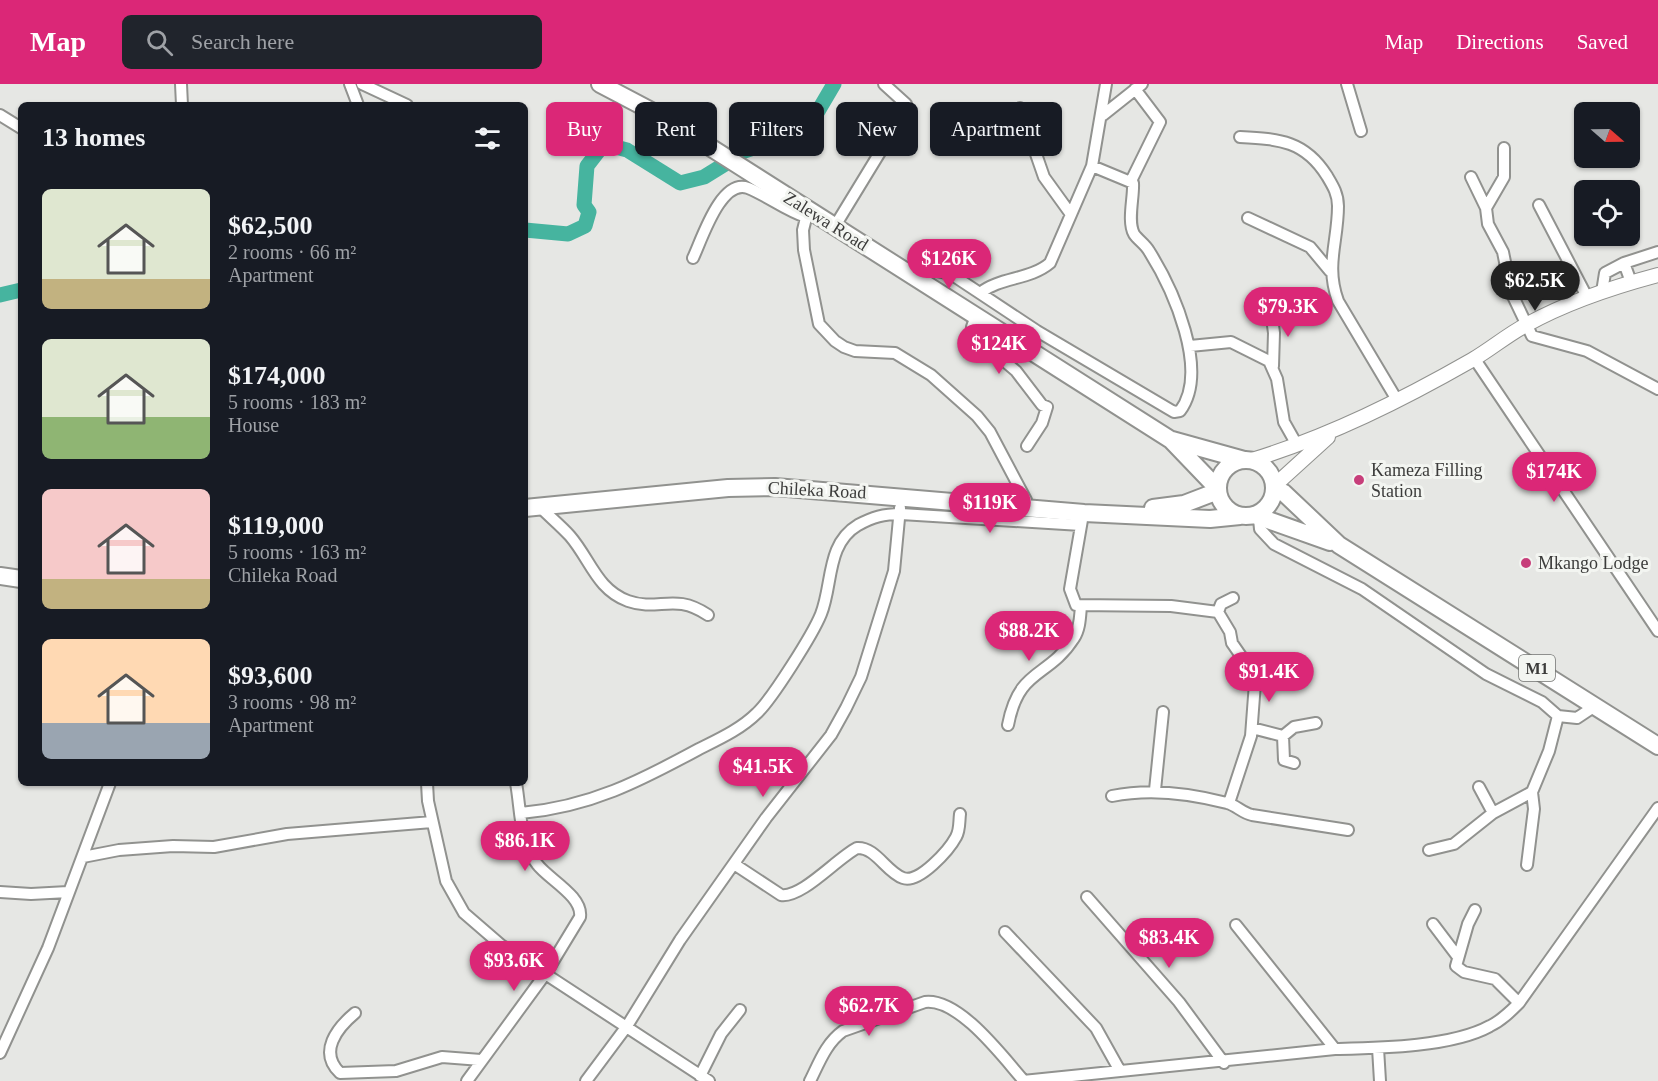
<!DOCTYPE html>
<meta charset="utf-8">
<style>
body{margin:0;font-family:"Times New Roman",serif;background:#20242c;color:#f1f3f6;height:100vh;display:flex;flex-direction:column;font-size:22px;white-space:nowrap}
*{box-sizing:border-box;margin:0}
p{font-size:20px;color:#9ea1a6}
.icon{flex:none;width:33px;height:33px;fill:none;stroke:currentColor;stroke-width:2;stroke-linecap:round;stroke-linejoin:round}
.map{position:relative;flex:1;overflow:hidden}
.sheet{position:absolute;left:18px;top:18px;width:510px;height:684px;display:flex;flex-direction:column;background:#171b24;border-radius:9px;box-shadow:0 2px 4px #0004}
.sheet>*{flex:none}
.top-card{position:absolute;left:546px;top:18px;width:570px;height:54px;display:flex;gap:12px}
.needle{width:39px;rotate:110deg}
.tools{position:absolute;left:1574px;top:18px;display:grid;gap:12px}
.tools a{display:grid;place-items:center;width:66px;height:66px;border-radius:9px;background:#171b24;box-shadow:0 2px 4px #0004;font-size:30px}
.price{position:absolute;translate:-50% -51px;padding:0 14px;border-radius:21px;background:#db2777;color:#fff;font-size:20px;line-height:39px;filter:drop-shadow(0 2px 3px #0008)}
.price::after{content:'';position:absolute;left:50%;top:36px;width:18px;height:14px;margin-left:-9px;background:inherit;clip-path:polygon(0 0,100% 0,50% 100%)}
.price.on{background:#222;color:#fff}
ul{padding:0;list-style:none}
li{display:flex;align-items:center;gap:18px;height:150px;padding:0 24px}
li span{display:grid;place-items:center;flex:none;width:168px;height:120px;border-radius:9px;color:#555}
li>.icon{margin-inline-start:auto}
span .icon{width:72px;height:72px;fill:#fffc;stroke-width:1}
li b{font-size:26px}
h2{display:flex;justify-content:space-between;align-items:center;height:72px;padding:0 24px;font-size:26px}
.chip{padding:0 21px;border-radius:9px;background:#171b24;box-shadow:0 2px 4px #0004;font-size:21px;line-height:54px}
.chip.on{background:#db2777;color:#fff}
header{display:flex;align-items:center;gap:36px;box-sizing:border-box;height:84px;padding:0 30px;background:#db2777;color:#fff}
header strong{font-size:28px}
nav{display:flex;gap:33px;margin-inline-start:auto;font-size:21px}
.search{width:420px;height:54px;background:#20242c;display:flex;align-items:center;gap:15px;box-sizing:border-box;padding:0 21px;border-radius:9px;color:#9ea1a6;font-size:22px}
.map>svg:first-child{display:block}
.lines{fill:none;stroke-linecap:round;stroke-linejoin:round}
.river{stroke:#46b49f;stroke-width:15}
.minor-casing{stroke:#91928f;stroke-width:14}
.major-casing{stroke:#91928f;stroke-width:16}
.highway-casing{stroke:#91928f;stroke-width:20}
.minor{stroke:#fff;stroke-width:10}
.major{stroke:#fff;stroke-width:14}
.highway{stroke:#fff;stroke-width:16}
.poi-dot{fill:#c73e7a;stroke:#f3f5f1;stroke-width:2}
.labels{text-anchor:middle;stroke-width:6;stroke-linejoin:round;paint-order:stroke}
.shield{fill:#f3f5f1;stroke:#737472;stroke-width:1.5}
.shield-label{font-size:16px;font-weight:bold;fill:#3c3c3b}
.street-label{font-size:18px;fill:#3c3c3b;stroke:#f3f5f1}
.poi-label{font-size:18px;fill:#3c3c3b;stroke:#f3f5f1;text-anchor:start}
</style>
<header>
<strong>Map</strong>
<div class="search"><svg class="icon" aria-label="search" viewBox="0 0 24 24"><circle cx="10" cy="10" r="6"/><path d="M15 15l6 6"/></svg>Search here</div>
<nav><a>Map</a><a>Directions</a><a>Saved</a></nav>
</header>
<div class="map">
<svg width="1658" height="997" viewBox="0 0 1658 997">
<rect width="100%" height="100%" fill="#e6e7e4"/>
<g class="lines">
<path class="river" d="M733,71l24,-8 19,-2 16,-10 22,-17 20,-34
M525,146l43,4 17,-8 4,-14 -5,-7 3,-39 17,-22 23,6 53,33 24,-6 21,-13
M0,211l21,-5"/>
<defs>
<path id="minor" d="M181,0l1,21
M350,0l8,21
M362,0l45,21
M1347,0l14,47
M1020,24l24,69 26,36
M0,31l21,13
M1103,31l39,-31
M1240,53c40,2 65,4 87,39 6,10 11,18 11,30 0,36 -13,59 0,95l59,99
M1471,93l15,31 2,16 15,28 8,40 21,44 55,15 71,38
M1131,97l29,-59 -25,-33
M1539,121l48,92
M1486,124l18,-31v-29
M808,126l-5,20 1,20 15,74 16,17 9,6 11,4 40,2 36,22 46,41 13,16 36,68
M1248,134l62,29 20,24
M835,142l69,-113 2,-9 -22,-20
M693,174c9,-19 28,-80 55,-70 20,8 37,22 58,29
M917,194l14,-8 20,4 86,57 137,81 6,-1c30,-40 -7,-122 -31,-160 -4,-7 -11,-11 -15,-17 -7,-13 0,-37 -1,-51l-41,-17
M1631,198l-7,-19 34,-11
M1602,208l3,-19 19,-10
M980,209c20,-16 50,-13 70,-30l42,-97 14,-82
M1271,226l3,23 -1,33
M976,232l-4,11 17,21 27,23 26,34 5,2 -5,16 -15,23
M1190,262l41,-4 38,19 8,18 7,43 13,23
M1474,274l184,273
M540,423c10,10 21,19 30,29 20,23 27,54 58,65 31,11 46,-9 80,14
M1259,435l1,10 14,15 88,45 124,85 56,28 16,14
M1082,436l-12,69 6,16 95,1 47,6 12,20 2,11 18,26 5,14 -4,53 -22,67
M1218,528l3,-8 12,-6
M1008,641c11,-58 40,-46 66,-87 6,-9 6,-21 7,-32
M1252,644l31,8 1,24 10,3
M1283,652l11,-9 22,-4
M427,699l1,18 18,80 18,32 37,32 208,136
M1479,703l14,26
M1155,706l8,-78
M1112,712c38,-8 77,-3 115,7 9,2 15,10 25,12l96,15
M521,729c69,-6 119,-32 178,-64 20,-10 42,-20 58,-36 15,-14 56,-79 64,-99 12,-30 5,-70 37,-89 15,-8 25,-11 43,-11l180,11
M1429,766l25,-6 39,-31 39,-21
M83,773l36,-7 54,-4 41,1 73,-13 145,-12
M734,780l47,31c21,3 55,-36 76,-47 19,-1 29,24 46,30 16,6 46,-28 53,-41 4,-7 3,-15 4,-23
M1527,781l7,-56 -2,-17 17,-41 9,-35 19,2 18,-12
M0,808l31,2 37,-2
M1087,813l92,105 45,61
M1475,826l-7,14 -12,42 8,6 31,7 24,24
M1433,840l25,33
M1236,841l99,124
M1005,848l91,96 24,43
M355,929c-18,15 -37,39 -15,60l56,-2 46,-14 39,3
M1378,964l2,33
M0,969l48,-105 62,-165
M700,992l21,-42 19,-24
M467,997l79,-108 34,-56c3,-21 -32,-38 -43,-53 -18,-23 -16,-54 -21,-81
M586,997l41,-55 53,-86 86,-122 65,-83 15,-27 15,-31 33,-106 6,-63
M810,997c9,-18 16,-38 33,-50l82,-29c34,-4 77,54 99,79
M1023,997l312,-32c44,-1 117,-2 155,-23 11,-5 20,-14 29,-23l139,-195"/>
<path id="major" d="M1252,376c78,-24 150,-60 220,-100 19,-11 35,-25 54,-35 41,-23 87,-38 132,-50
M1274,402l54,-49"/>
<path id="highway" d="M600,0l61,32 510,324 47,49
M1172,356l72,20
M1218 404a28 28 0 1 1 56 0a28 28 0 1 1-56 0Z
M1274,404l10,5 55,52 319,201
M525,424l203,-20 47,-1 309,26 126,6 30,-3
M1153,424l31,-4 34,-13
M1254,431l76,27
M0,492l21,3"/>
</defs>
<use href="#minor" class="minor-casing"/>
<use href="#major" class="major-casing"/>
<use href="#highway" class="highway-casing"/>
<use href="#minor" class="minor"/>
<use href="#major" class="major"/>
<use href="#highway" class="highway"/>
</g>
<g class="poi-dot">
<circle cx="1359" cy="396" r="6"/>
<circle cx="1526" cy="479" r="6"/>
</g>
<g class="labels">
<rect class="shield" x="1519" y="571" width="36" height="26" rx="4.5"/>
<g class="shield-label">
<text x="1537" y="590">M1</text>
</g>
<g class="street-label">
<text transform="translate(826 137) rotate(32)" y="6">Zalewa Road</text>
<text transform="translate(817 406) rotate(3)" y="6">Chileka Road</text>
</g>
<g class="poi-label">
<text x="1371" y="392">Kameza Filling<tspan x="1371" dy="21">Station</tspan></text>
<text x="1538" y="485">Mkango Lodge</text>
</g>
</g>
</svg>
<div class="tools">
<a><svg class="needle" viewBox="-14 -14 28 28"><path d="M0-13l5 13h-10z" fill="#e53935"/><path d="M0 13l5-13h-10z" fill="#9ea1a6"/></svg></a>
<a><svg class="icon" aria-label="locate" viewBox="0 0 24 24"><circle cx="12" cy="12" r="6"/><path d="M12 2v4M12 18v4M2 12h4M18 12h4"/></svg></a>
</div>
<b class="price" style="left:949px;top:206px">$126K</b>
<b class="price on" style="left:1535px;top:228px">$62.5K</b>
<b class="price" style="left:1288px;top:254px">$79.3K</b>
<b class="price" style="left:999px;top:291px">$124K</b>
<b class="price" style="left:1554px;top:419px">$174K</b>
<b class="price" style="left:990px;top:450px">$119K</b>
<b class="price" style="left:1029px;top:578px">$88.2K</b>
<b class="price" style="left:1269px;top:619px">$91.4K</b>
<b class="price" style="left:763px;top:714px">$41.5K</b>
<b class="price" style="left:525px;top:788px">$86.1K</b>
<b class="price" style="left:1169px;top:885px">$83.4K</b>
<b class="price" style="left:514px;top:908px">$93.6K</b>
<b class="price" style="left:869px;top:953px">$62.7K</b>
<div class="top-card">
<a class="chip on">Buy</a>
<a class="chip">Rent</a>
<a class="chip">Filters</a>
<a class="chip">New</a>
<a class="chip">Apartment</a>
</div>
<section class="sheet">
<h2>13 homes<svg class="icon" aria-label="filters" viewBox="0 0 24 24"><path d="M4 7h16M4 17h16"/><circle cx="9" cy="7" r="2"/><circle cx="15" cy="17" r="2"/></svg></h2>
<ul>
<li><span style="background:linear-gradient(#dfe7d0 75%,#c2b280 0)"><svg class="icon" aria-label="home" viewBox="0 0 24 24"><path d="M3 11l9-7 9 7M6 9v11h12V9"/></svg></span><div><b>$62,500</b><p>2 rooms · 66 m²</p><p>Apartment</p></div></li>
<li><span style="background:linear-gradient(#dfe7d0 65%,#8fb573 0)"><svg class="icon" aria-label="home" viewBox="0 0 24 24"><path d="M3 11l9-7 9 7M6 9v11h12V9"/></svg></span><div><b>$174,000</b><p>5 rooms · 183 m²</p><p>House</p></div></li>
<li><span style="background:linear-gradient(#f6c9c9 75%,#c2b280 0)"><svg class="icon" aria-label="home" viewBox="0 0 24 24"><path d="M3 11l9-7 9 7M6 9v11h12V9"/></svg></span><div><b>$119,000</b><p>5 rooms · 163 m²</p><p>Chileka Road</p></div></li>
<li><span style="background:linear-gradient(#ffd9b3 70%,#9aa5b1 0)"><svg class="icon" aria-label="home" viewBox="0 0 24 24"><path d="M3 11l9-7 9 7M6 9v11h12V9"/></svg></span><div><b>$93,600</b><p>3 rooms · 98 m²</p><p>Apartment</p></div></li>
</ul>
</section>
</div>
